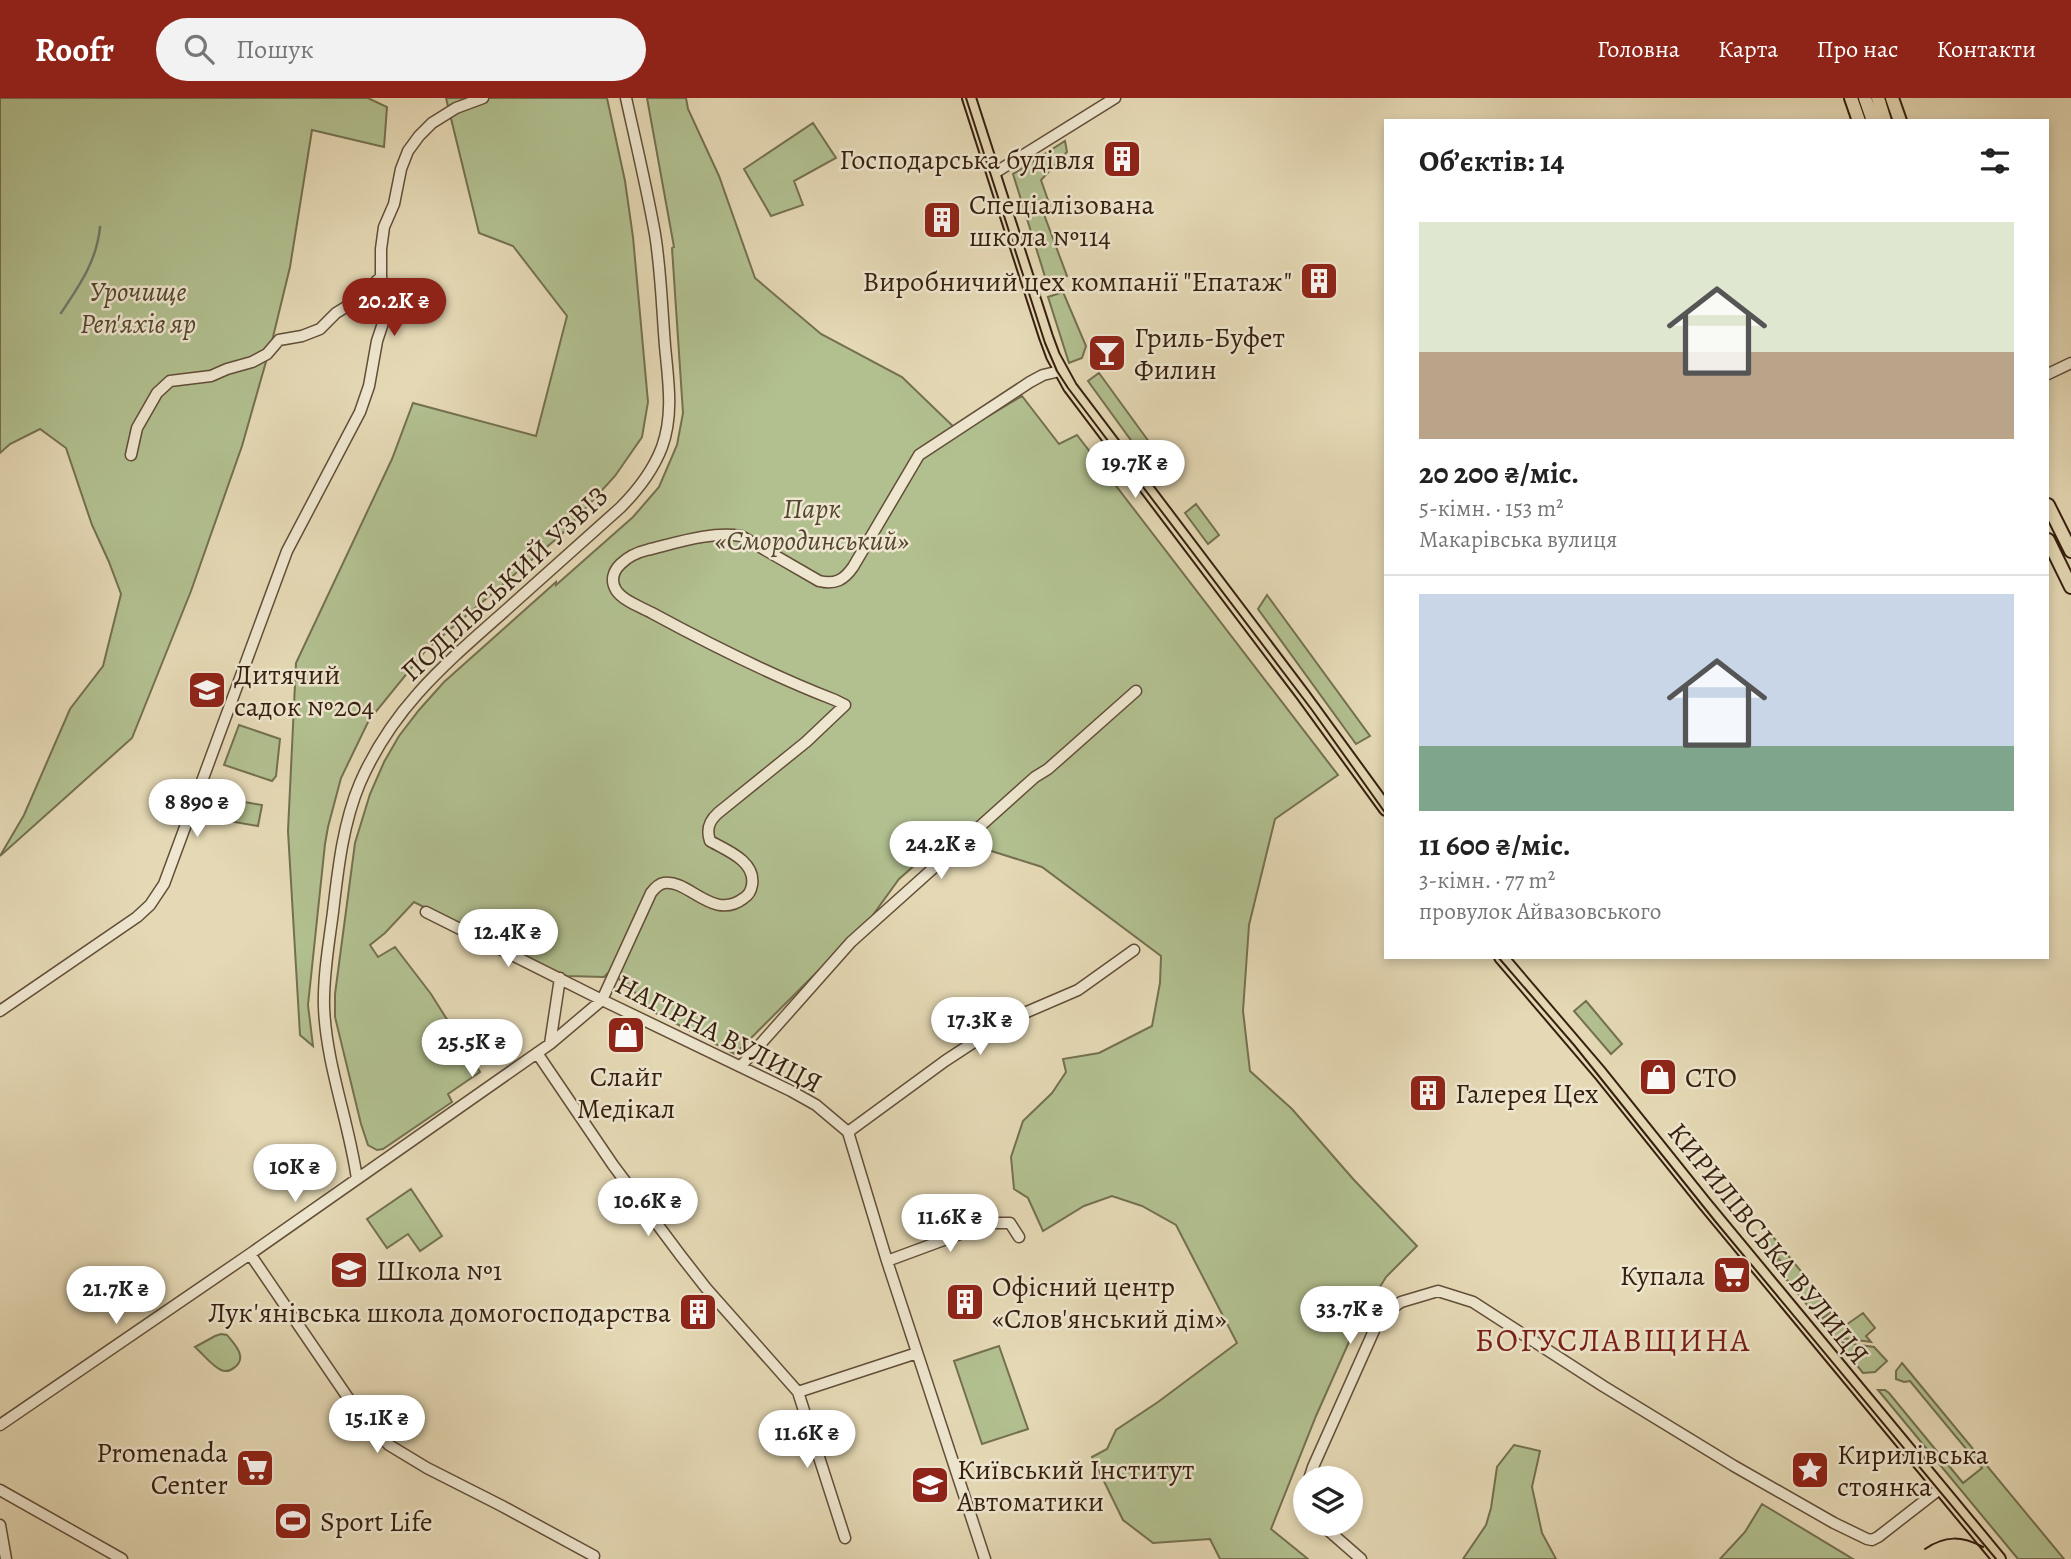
<!DOCTYPE html>
<html lang="uk">
<meta charset="utf-8">
<style>
body{margin:0;font-family:Alegreya,serif;background:#f2f2f2;color:#222;height:100vh;display:flex;flex-direction:column;font-size:26px;white-space:nowrap}
*{box-sizing:border-box;margin:0}
p{font-size:23px;color:#767676}
.icon{flex:none;width:38px;height:38px;fill:none;stroke:currentColor;stroke-width:2;stroke-linecap:round;stroke-linejoin:round}
.map{position:relative;flex:1;overflow:hidden}
.details{position:absolute;left:1384px;top:21px;width:665px;height:840px;display:flex;flex-direction:column;background:#fff;border-radius:0px;box-shadow:0 4px 10px #0003}
.details>*{flex:none}
.controls{position:absolute;left:1293px;top:1368px;display:grid;gap:14px}
.controls a{display:grid;place-items:center;width:70px;height:70px;border-radius:50%;background:#fff;box-shadow:0 4px 10px #0003;font-size:35px}
.price{position:absolute;translate:-50% -60px;padding:0 16px;border-radius:24px;background:#fff;color:#222;font-size:23px;line-height:46px;filter:drop-shadow(0 2px 4px #0008)}
.price::after{content:'';position:absolute;left:50%;top:42px;width:21px;height:16px;margin-left:-10px;background:inherit;clip-path:polygon(0 0,100% 0,50% 100%)}
.price.selected{background:#8f2418;color:#fff}
ul{padding:0;list-style:none}
li{display:grid;align-content:center;gap:14px;height:371px;padding:0 35px}
li+li{border-top:2px solid #e0e0e0}
li span{display:grid;place-items:center;height:217px;border-radius:0px;color:#555}
li>.icon{margin-inline-start:auto}
span .icon{width:126px;height:126px;fill:#fffc;stroke-width:1}
li b{font-size:30px}
h2{display:flex;justify-content:space-between;align-items:center;height:84px;padding:0 35px;font-size:30px}
header{display:flex;align-items:center;gap:42px;box-sizing:border-box;height:98px;padding:0 35px;background:#8f2418;color:#fff}
header strong{font-size:33px}
nav{display:flex;gap:38px;margin-inline-start:auto;font-size:24px}
.search{width:490px;height:63px;background:#f2f2f2;display:flex;align-items:center;gap:18px;box-sizing:border-box;padding:0 24px;border-radius:38px;color:#767676;font-size:26px}
.map>svg:first-child{display:block}
.green{fill:#b2c090;stroke:#747050;stroke-width:2}
.lines{fill:none;stroke-linecap:round;stroke-linejoin:round}
.stream{stroke:#707c6c;stroke-width:2.5}
.minor-casing{stroke:#624e38;stroke-width:13}
.major-casing{stroke:#361f0f;stroke-width:16}
.minor{stroke:#eee6cf;stroke-width:10}
.major{stroke:#e5d9b5;stroke-width:12}
.tram{stroke:#361f0f;stroke-width:2}
.labels{text-anchor:middle;stroke-width:5;stroke-linejoin:round;paint-order:stroke}
.poi-label{font-size:28px;fill:#361f0f;stroke:#eee6cf;text-anchor:start}
.park-label{font-size:28px;font-style:italic;fill:#55472f;stroke:#eee6cf}
.street-label{font-size:28px;fill:#361f0f;stroke:#eee6cf}
.quarter-label{font-size:32px;letter-spacing:2px;fill:#7a1f14;stroke:#eee6cf}
</style>
<header>
<strong>Roofr</strong>
<div class="search"><svg class="icon" aria-label="search" viewBox="0 0 24 24"><circle cx="10" cy="10" r="6"/><path d="M15 15l6 6"/></svg>Пошук</div>
<nav><a>Головна</a><a>Карта</a><a>Про нас</a><a>Контакти</a></nav>
</header>
<div class="map">
<svg width="2071" height="1461" viewBox="0 0 2071 1461">
<rect width="100%" height="100%" fill="#e5d9b5"/>
<filter id="stains"><feTurbulence type="fractalNoise" baseFrequency=".00286" numOctaves="4"/><feColorMatrix values="0 0 0 0 .2 0 0 0 0 .09 0 0 0 0 .02 0 0 0 .5 -.17"/></filter>
<radialGradient id="worn" r=".72"><stop offset=".6" stop-color="#630" stop-opacity="0"/><stop offset="1" stop-color="#630" stop-opacity=".3"/></radialGradient>
<path class="green" d="M0,0h368l19,9 -3,40 -72,-17 -22,137 -17,70 -31,109 -51,145 -59,147 -132,118 24,-41 46,-106 33,-43 18,-72 -12,-32 -17,-37 -26,-77 -26,-19 -30,15 -10,9z
M446,0h161l18,83 8,56 15,165 -6,35 -27,39 -53,58 -136,116 -57,70 -28,58 -13,49 -3,17 -17,161 5,41 -13,-11 -12,-204 8,-168 96,-204 21,-56 123,33 31,-120 -54,-70 -34,-13z
M647,0h39l2,11 31,67 36,102 66,56 81,43 58,56 62,-37 37,48 18,-9 261,340 -63,44 -26,106 -6,86 7,60 42,38 62,71 63,66 -31,31 -30,49 -40,90 -45,113 37,30h-88l-10,-20 -57,4 -30,-23 -31,-63 15,-8 9,-19 42,-28 79,-59 -61,-118 -34,-19 -30,-10 -28,10 -41,25 -15,-33 -14,-9 -3,-32 12,-36 29,-28 14,-21 -3,-13 36,-6 53,-27 8,-43 1,-27 -119,-89 -95,-30 -48,42 -29,40 -135,135 -93,-48 -10,-19 -24,-14 -4,4 -37,-1 -25,-10 -73,-39 -1,2 -54,-27 -29,31 -15,12 8,12 17,-10 36,47 49,78 -32,22 4,8 -69,47 -6,1 -9,-5 -7,-21 -26,-107v-23l20,-151 15,-49 14,-32 15,-26 20,-26 25,-28 112,-100v3l77,-68 26,-30 18,-42 6,-32 -11,-165 2,-1z
M813,25l23,35 -42,23 9,24 -32,11 -27,-47z
M1065,43l2,11 -26,28 9,26 -8,3 25,67 -20,7 -34,-109z
M1063,194l23,54 -4,12 -13,5 -21,-66z
M1099,275l53,73 -11,8 -53,-73z
M1196,406l23,31 -11,9 -23,-31z
M1267,497l103,141 -14,8 -98,-135z
M239,627l41,14 -4,37 -4,5 -48,-16z
M226,701l36,6 -4,21 -35,-6z
M1586,903l36,43 -11,10 -37,-43z
M411,1091l31,47 -22,15 -12,-17 -21,14 -20,-29z
M1769,1134l57,70 -13,10 -31,-38 5,-5 -8,-10 -5,4 -17,-21z
M1834,1212l12,15 17,-12 12,15 -9,8 5,6 -37,-5 -14,-17z
M221,1236l6,1c4,5 12,13 13,20 2,9 -10,19 -19,15 -9,-4 -18,-16 -26,-23l20,-11z
M1838,1244l36,5 13,14 -12,11 -12,1z
M999,1248l29,83 -46,15 -28,-83z
M1902,1265l162,196h-46l-140,-169h7l4,3 74,90 19,-15 -72,-87 -6,1 -8,-3v-8z
M1514,1347l26,6 -8,36 10,46 14,26h-93l23,-34 5,-17 6,-41z
M1762,1406l91,55h-133l25,-27z"/>
<g class="lines">
<path class="stream" d="M61,215c19,-28 36,-53 39,-86"/>
<defs>
<path id="minor" d="M993,76l122,-76
M2048,276l23,-11
M131,357l6,-27 20,-35 13,-12 41,-5 16,-7 25,-7 15,-8 12,-14 23,-4 18,-7 16,-16 18,-11 27,-25
M426,814l176,88 189,91 25,14 32,27 39,129 98,298
M0,913l137,-94 13,-12 14,-21 123,-333 73,-139 9,-26 8,-45 11,-33 -7,-31v-28l3,-22 10,-23 7,-35 7,-18 11,-15 13,-13 24,-15 27,-10
M550,946l10,-66
M537,955l76,112 68,91 25,32 92,104 47,146
M741,968l110,-124 184,-165 13,-8 88,-78
M848,1034l97,-71 61,-40 72,-31 56,-40
M357,1081c-8,-57 -31,-115 -33,-172 -1,-31 5,-64 9,-95 5,-43 10,-89 27,-129 33,-76 85,-119 146,-173 38,-34 76,-68 114,-102 18,-18 33,-37 42,-61 12,-33 6,-68 3,-101 -3,-37 -4,-75 -10,-112 -8,-45 -19,-91 -29,-136
M250,1156l107,157 32,34 38,23 75,38 92,50
M887,1163l103,-38h20l9,14
M798,1294l119,-39
M0,1327l250,-171 300,-210 52,-44 49,-107c3,-4 7,-9 13,-10 25,-4 49,39 80,15 5,-3 7,-7 8,-13 4,-24 -26,-35 -42,-44 -4,-12 -1,-20 8,-28l88,-71 39,-37 -10,-5c-62,-24 -124,-55 -183,-87 -11,-6 -29,-12 -36,-23 -12,-20 14,-36 31,-40 29,-7 64,-19 94,-14l78,45c16,4 25,-1 34,-14l66,-112 111,-73 13,-7 17,-4
M1309,1381l4,-12 63,-141 11,-14 14,-10 37,-11 35,11 130,84 131,80 100,57 33,16 5,1 6,-3 63,-49
M0,1392l122,69
M1306,1394v17
M1321,1426l40,35
M0,1427l6,34"/>
<path id="major" d="M969,0l77,239 7,19 17,31 233,308 83,114
M1851,0l8,23
M1865,0l8,23
M1878,0l7,23
M1892,0l8,23
M2048,407l23,46
M2048,442l23,47
M1501,859l99,116 105,131 294,355"/>
</defs>
<use href="#minor" class="minor-casing"/>
<use href="#major" class="major-casing"/>
<use href="#minor" class="minor"/>
<use href="#major" class="major"/>
<path class="tram" d="M966,0l79,245 12,28 11,17 244,322 74,104
M1498,859l76,88 141,176 281,338
M1925,1451c20,-14 37,-13 58,-2"/>
</g>
<defs>
<symbol id="building-square" viewBox="-11 -11 22 22"><rect x="-9" y="-9" width="18" height="18" rx="4" fill="#8f2418" stroke="#eee6cf"/><path d="M-4-6H4V6H1V3H-1V6H-4ZM-2.5-4.3h1.7v1.8h-1.7ZM.8-4.3h1.7v1.8H.8ZM-2.5-1h1.7V.8h-1.7ZM.8-1h1.7V.8H.8Z" fill="#fff"/></symbol>
<symbol id="bar-square" viewBox="-11 -11 22 22"><rect x="-9" y="-9" width="18" height="18" rx="4" fill="#8f2418" stroke="#eee6cf"/><path d="M-6-5H6L.8 .8V4.5H3.5V6h-7V4.5H-.8V.8Z" fill="#fff"/></symbol>
<symbol id="school-square" viewBox="-11 -11 22 22"><rect x="-9" y="-9" width="18" height="18" rx="4" fill="#8f2418" stroke="#eee6cf"/><path d="M0-5L7-2L0 1L-7-2ZM-4 1L0 2.5L4 1V4Q0 6-4 4Z" fill="#fff"/></symbol>
<symbol id="shop-square" viewBox="-11 -11 22 22"><rect x="-9" y="-9" width="18" height="18" rx="4" fill="#8f2418" stroke="#eee6cf"/><path d="M-5-2.5h2.3a2.7 3.5 0 0 1 5.4 0H5L5.5 6h-11ZM-1.5-2.5h3a1.5 2.3 0 0 0-3 0Z" fill="#fff"/></symbol>
<symbol id="supermarket-square" viewBox="-11 -11 22 22"><rect x="-9" y="-9" width="18" height="18" rx="4" fill="#8f2418" stroke="#eee6cf"/><path d="M-6-5.5h2.5l.6 2H6L4.5 2H-2.5L-4.4-4H-6ZM-1.5 3.2a1.3 1.3 0 1 0 .1 0ZM3 3.2a1.3 1.3 0 1 0 .1 0Z" fill="#fff"/></symbol>
<symbol id="sight-square" viewBox="-11 -11 22 22"><rect x="-9" y="-9" width="18" height="18" rx="4" fill="#8f2418" stroke="#eee6cf"/><path d="M0-6L1.8-2.2L6-1.7L2.9 1.2L3.7 5.4L0 3.3L-3.7 5.4L-2.9 1.2L-6-1.7L-1.8-2.2Z" fill="#fff"/></symbol>
<symbol id="university-square" viewBox="-11 -11 22 22"><rect x="-9" y="-9" width="18" height="18" rx="4" fill="#8f2418" stroke="#eee6cf"/><path d="M0-5L7-2L0 1L-7-2ZM-4 1L0 2.5L4 1V4Q0 6-4 4Z" fill="#fff"/></symbol>
<symbol id="stadium-square" viewBox="-11 -11 22 22"><rect x="-9" y="-9" width="18" height="18" rx="4" fill="#8f2418" stroke="#eee6cf"/><path d="M0-5a6.5 5 0 1 0 0 10a6.5 5 0 1 0 0-10ZM-3.5-1.8h7v3.6h-7Z" fill="#fff"/></symbol>
</defs>
<g fill-rule="evenodd">
<use href="#building-square" x="1100" y="39" width="44" height="44"/>
<use href="#building-square" x="920" y="100" width="44" height="44"/>
<use href="#building-square" x="1297" y="161" width="44" height="44"/>
<use href="#bar-square" x="1085" y="233" width="44" height="44"/>
<use href="#school-square" x="185" y="570" width="44" height="44"/>
<use href="#shop-square" x="604" y="915" width="44" height="44"/>
<use href="#shop-square" x="1636" y="957" width="44" height="44"/>
<use href="#building-square" x="1406" y="973" width="44" height="44"/>
<use href="#school-square" x="327" y="1150" width="44" height="44"/>
<use href="#supermarket-square" x="1710" y="1155" width="44" height="44"/>
<use href="#building-square" x="943" y="1182" width="44" height="44"/>
<use href="#building-square" x="676" y="1192" width="44" height="44"/>
<use href="#supermarket-square" x="233" y="1348" width="44" height="44"/>
<use href="#sight-square" x="1788" y="1350" width="44" height="44"/>
<use href="#university-square" x="908" y="1365" width="44" height="44"/>
<use href="#stadium-square" x="271" y="1401" width="44" height="44"/>
</g>
<g class="labels">
<g class="poi-label">
<text x="1095" y="71" text-anchor="end">Господарська будівля</text>
<text x="969" y="116">Спеціалізована<tspan x="969" dy="32">школа №114</tspan></text>
<text x="1292" y="193" text-anchor="end">Виробничий цех компанії "Епатаж"</text>
<text x="1134" y="249">Гриль-Буфет<tspan x="1134" dy="32">Филин</tspan></text>
<text x="234" y="586">Дитячий<tspan x="234" dy="32">садок №204</tspan></text>
<text x="626" y="988" text-anchor="middle">Слайг<tspan x="626" dy="32">Медікал</tspan></text>
<text x="1685" y="989">СТО</text>
<text x="1455" y="1005">Галерея Цех</text>
<text x="376" y="1182">Школа №1</text>
<text x="1705" y="1187" text-anchor="end">Купала</text>
<text x="992" y="1198">Офісний центр<tspan x="992" dy="32">«Слов'янський дім»</tspan></text>
<text x="671" y="1224" text-anchor="end">Лук'янівська школа домогосподарства</text>
<text x="228" y="1364" text-anchor="end">Promenada<tspan x="228" dy="32">Center</tspan></text>
<text x="1837" y="1366">Кирилівська<tspan x="1837" dy="32">стоянка</tspan></text>
<text x="957" y="1381">Київський Інститут<tspan x="957" dy="32">Автоматики</tspan></text>
<text x="320" y="1433">Sport Life</text>
</g>
<g class="park-label">
<text x="138" y="203">Урочище<tspan x="138" dy="32">Реп'яхів яр</tspan></text>
<text x="812" y="420">Парк<tspan x="812" dy="32">«Смородинський»</tspan></text>
</g>
<g class="street-label">
<text transform="translate(504 485) rotate(-43)" y="10">ПОДІЛЬСЬКИЙ УЗВІЗ</text>
<text transform="translate(719 935) rotate(27)" y="10">НАГІРНА ВУЛИЦЯ</text>
<text transform="translate(1769 1145) rotate(51)" y="10">КИРИЛІВСЬКА ВУЛИЦЯ</text>
</g>
<g class="quarter-label">
<text x="1613" y="1253">БОГУСЛАВЩИНА</text>
</g>
</g>
<rect width="100%" height="100%" filter="url(#stains)"/>
<rect width="100%" height="100%" fill="url(#worn)"/>
</svg>
<div class="controls">
<a><svg class="icon" aria-label="layers" viewBox="0 0 24 24"><path d="M12 4l9 5-9 5-9-5zM3 14l9 5 9-5"/></svg></a>
</div>
<b class="price selected" style="left:394px;top:240px">20.2K ₴</b>
<b class="price" style="left:1135px;top:402px">19.7K ₴</b>
<b class="price" style="left:197px;top:741px">8 890 ₴</b>
<b class="price" style="left:941px;top:783px">24.2K ₴</b>
<b class="price" style="left:508px;top:871px">12.4K ₴</b>
<b class="price" style="left:980px;top:959px">17.3K ₴</b>
<b class="price" style="left:472px;top:981px">25.5K ₴</b>
<b class="price" style="left:295px;top:1106px">10K ₴</b>
<b class="price" style="left:648px;top:1140px">10.6K ₴</b>
<b class="price" style="left:950px;top:1156px">11.6K ₴</b>
<b class="price" style="left:116px;top:1228px">21.7K ₴</b>
<b class="price" style="left:1350px;top:1248px">33.7K ₴</b>
<b class="price" style="left:377px;top:1357px">15.1K ₴</b>
<b class="price" style="left:807px;top:1372px">11.6K ₴</b>
<section class="details">
<h2>Об’єктів: 14<svg class="icon" aria-label="filters" viewBox="0 0 24 24"><path d="M4 7h16M4 17h16"/><circle cx="9" cy="7" r="2"/><circle cx="15" cy="17" r="2"/></svg></h2>
<ul>
<li><span style="background:linear-gradient(#dfe7d0 60%,#b9a48a 0)"><svg class="icon" aria-label="home" viewBox="0 0 24 24"><path d="M3 11l9-7 9 7M6 9v11h12V9"/></svg></span><div><b>20 200 ₴/міс.</b><p>5-кімн. · 153 m²</p><p>Макарівська вулиця</p></div></li>
<li><span style="background:linear-gradient(#c9d6e8 70%,#7fa58c 0)"><svg class="icon" aria-label="home" viewBox="0 0 24 24"><path d="M3 11l9-7 9 7M6 9v11h12V9"/></svg></span><div><b>11 600 ₴/міс.</b><p>3-кімн. · 77 m²</p><p>провулок Айвазовського</p></div></li>
</ul>
</section>
</div>
